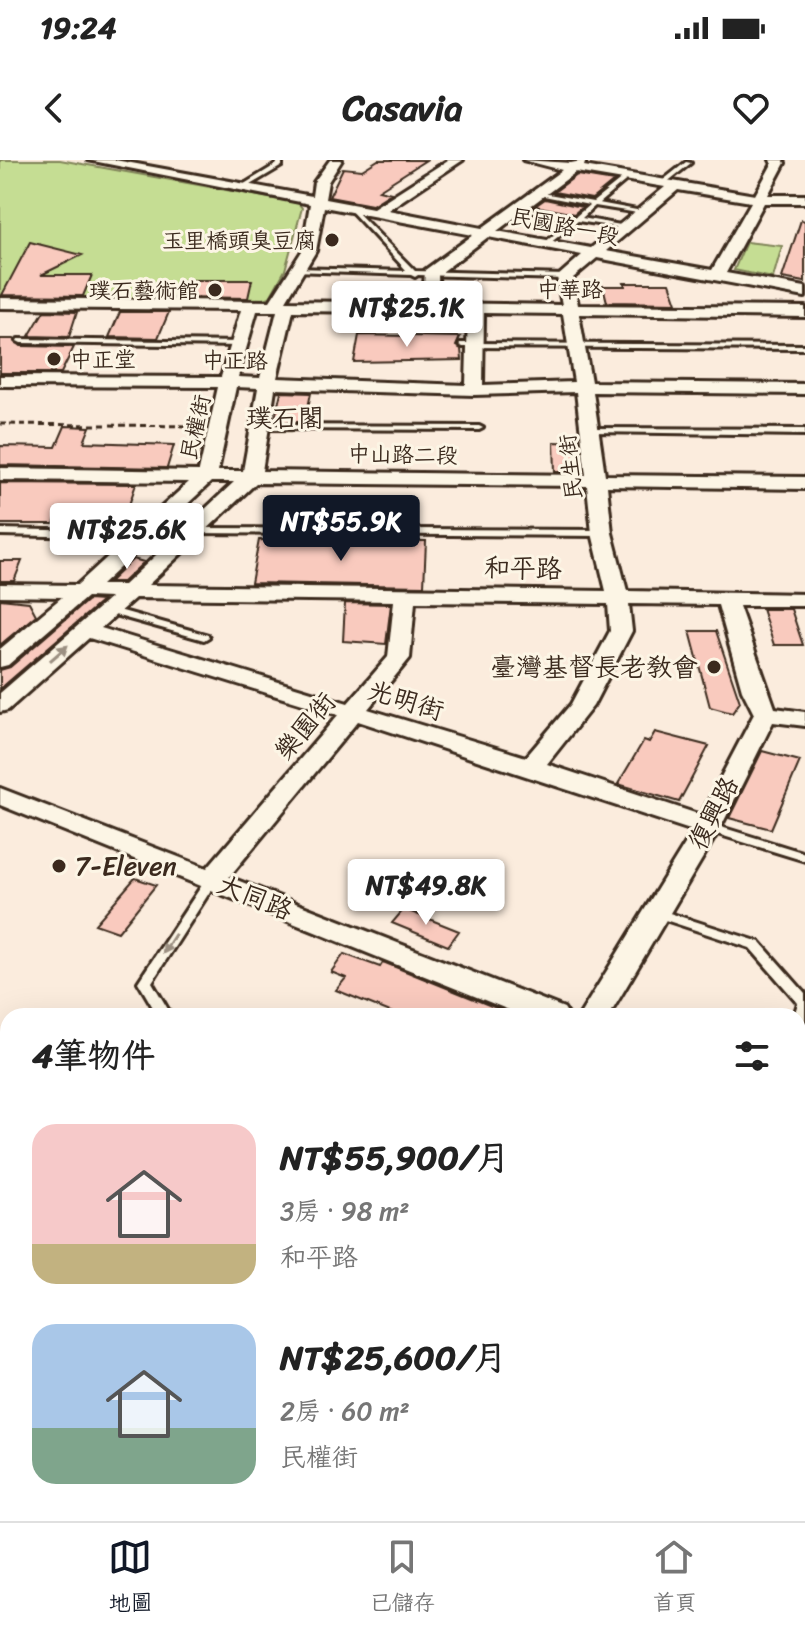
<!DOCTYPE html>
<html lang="zh-TW">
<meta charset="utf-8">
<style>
body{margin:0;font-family:Sriracha,"LXGW WenKai TC",sans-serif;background:#f6f6f6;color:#222;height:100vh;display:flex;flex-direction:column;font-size:30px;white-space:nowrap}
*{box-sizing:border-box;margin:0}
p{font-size:26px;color:#767676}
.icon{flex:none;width:44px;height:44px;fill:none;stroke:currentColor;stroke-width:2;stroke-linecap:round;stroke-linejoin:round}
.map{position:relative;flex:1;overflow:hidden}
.sheet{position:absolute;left:0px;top:848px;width:806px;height:514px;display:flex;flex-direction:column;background:#fff;border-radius:24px 24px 0 0;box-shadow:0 8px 32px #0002}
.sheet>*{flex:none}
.price{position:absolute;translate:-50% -68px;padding:0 18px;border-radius:8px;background:#fff;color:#222;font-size:26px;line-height:52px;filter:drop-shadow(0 2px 4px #0008)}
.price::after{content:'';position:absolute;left:50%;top:48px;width:24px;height:18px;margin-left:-12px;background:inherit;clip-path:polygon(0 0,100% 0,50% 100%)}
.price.current{background:#111827;color:#fff}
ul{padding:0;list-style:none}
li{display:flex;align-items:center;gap:24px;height:200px;padding:0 32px}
li span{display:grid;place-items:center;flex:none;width:224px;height:160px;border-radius:24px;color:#555}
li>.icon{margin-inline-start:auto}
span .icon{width:96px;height:96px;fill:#fffc;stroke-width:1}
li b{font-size:34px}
h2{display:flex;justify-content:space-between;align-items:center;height:96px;padding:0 32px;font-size:34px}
.status{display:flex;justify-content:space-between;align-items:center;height:56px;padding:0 40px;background:#fff;direction:ltr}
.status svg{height:22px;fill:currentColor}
header{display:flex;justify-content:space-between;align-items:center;height:104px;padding:0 32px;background:#fff;font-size:36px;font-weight:800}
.menu{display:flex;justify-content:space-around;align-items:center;height:112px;border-top:2px solid #e0e0e0;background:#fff;font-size:22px;color:#767676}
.menu a{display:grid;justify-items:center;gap:4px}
.menu .current{color:#111827}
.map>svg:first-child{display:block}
.green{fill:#c5dd93;stroke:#808458;stroke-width:2}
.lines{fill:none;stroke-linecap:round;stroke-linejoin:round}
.stream{stroke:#6b919a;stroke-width:9}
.building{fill:#f9cabe;stroke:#3b2a1e;stroke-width:2}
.service-casing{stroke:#3b2a1e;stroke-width:6}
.minor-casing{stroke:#3b2a1e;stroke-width:6}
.path{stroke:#3b2a1e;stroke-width:3;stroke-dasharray:6 4;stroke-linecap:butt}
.service{fill:#fcf5e5;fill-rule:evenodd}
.minor{fill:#fcf5e5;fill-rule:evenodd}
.rail-far1{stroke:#3b2a1e;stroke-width:6}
.rail{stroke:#3b2a1e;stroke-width:8}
.oneway{fill:#9c9082}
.poi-dot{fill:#3b2a1e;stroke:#fcf5e5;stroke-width:3}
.labels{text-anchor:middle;stroke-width:6;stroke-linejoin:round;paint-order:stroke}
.far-street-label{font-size:22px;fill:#3b2a1e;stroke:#fcf5e5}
.far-poi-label{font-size:22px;fill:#3b2a1e;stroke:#fcf5e5;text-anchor:end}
.far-quarter-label{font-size:26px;fill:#3b2a1e;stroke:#fcf5e5}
.street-label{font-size:26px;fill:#3b2a1e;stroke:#fcf5e5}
.poi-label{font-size:26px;fill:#3b2a1e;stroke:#fcf5e5;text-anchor:end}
</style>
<div class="status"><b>19:24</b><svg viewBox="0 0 49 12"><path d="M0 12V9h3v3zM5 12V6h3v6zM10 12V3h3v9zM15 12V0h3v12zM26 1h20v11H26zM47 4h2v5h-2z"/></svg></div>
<header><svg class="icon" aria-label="back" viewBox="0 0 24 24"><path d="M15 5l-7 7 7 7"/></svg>Casavia<svg class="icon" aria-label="heart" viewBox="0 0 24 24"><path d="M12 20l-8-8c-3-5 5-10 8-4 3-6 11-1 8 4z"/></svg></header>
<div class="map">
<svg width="805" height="1361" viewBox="0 0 805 1361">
<rect width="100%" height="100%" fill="#fbecdd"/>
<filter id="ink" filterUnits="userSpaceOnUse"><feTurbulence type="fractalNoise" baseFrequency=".0125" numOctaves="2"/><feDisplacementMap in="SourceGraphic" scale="16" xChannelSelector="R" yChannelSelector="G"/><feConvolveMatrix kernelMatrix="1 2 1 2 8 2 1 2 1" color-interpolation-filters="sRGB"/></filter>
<g filter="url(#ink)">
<path class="green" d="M0,0h60l238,43 4,5 -17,62 -15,27 -19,6 -251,-4z
M746,82l36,4 -9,32 -39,-8z"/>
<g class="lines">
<path class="stream" d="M0,1138l8,5
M359,1354l13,7"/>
</g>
<path class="building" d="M378,0h48l-47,30 12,3 -19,12 -43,-8 14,-29 19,2z
M577,15l37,6 -22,18 -38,-7z
M545,39l37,8 -8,7 -39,-8z
M801,60l4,1v61l-23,-4z
M30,82l52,13 -41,20h51l-9,21 -81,-1z
M184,120h68l-4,18 -69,-1z
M624,123h46l7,20 -70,-1 -4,-16h22z
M44,151l33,1 -8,25 -40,-1z
M120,152h49l-11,26 -49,-1z
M359,175l101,2 -4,9 5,3 1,11 -108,2z
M0,179h14l7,7 53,1 -13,26h-61z
M281,232l30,1 -6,29h-31z
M65,266l25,1 -6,15 90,3 -7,23 -167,-3v-19l56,1z
M554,282l25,1 2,25 -6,4h-20z
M0,323l136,1 -9,27 -59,-1 -2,6 -9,-1 -3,9h-54z
M259,380l167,1 -2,45 -173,-3z
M133,399l11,3 -21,20h-14z
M0,401h22l-8,20h-14z
M0,439l29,3 7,13 -36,30z
M88,440l14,1 -102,88v-19l10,-3z
M345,443l46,1 -5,40 -43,-3z
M762,449h29l12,36h-29z
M690,471h26l24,71 -8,11 -22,-6z
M655,572l54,14 -30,56 -61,-18 26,-44 5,2z
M762,591l38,10 -29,68 -42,-11z
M135,718l21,7 -38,47 -23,-8z
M404,749l55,22 -11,15 -56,-23z
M344,794l36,13 3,-5 133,54h-116l-64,-26 10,-12 -15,-6z"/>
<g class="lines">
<defs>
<path id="service" d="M276,0h6v6l-37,22h-4v-2l36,-22z
M686,2l5,1 -25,20h-4v-2z
M628,14l2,3 -31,26 43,8 3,2 -1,1 -49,-8 -13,12 44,8 3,2 -1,1 -50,-8 -33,26 -3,-2 1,-1 28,-24 -56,-12 3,-2 57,11 14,-12 -55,-11 3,-2 56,10z
M351,46l64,65 150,4 3,2 -3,2 -147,-4 -3,2 -4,-2 -118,-4v-2l2,-1 112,3 -58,-62 -1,-1z
M18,179l223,3 4,2 -4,2 -220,-3 -4,-2z
M460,183l345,2v4l-342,-2 -4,-2z
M257,265l222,1 4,2 -4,2 -219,-1 -4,-2z
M588,268l217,1v6l-214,-3 -4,-2z
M192,368l410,2 5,3 -5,3 -413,-3v-4z
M0,369l144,3 5,3 -5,3 -144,-3z
M108,447l100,28 1,2 -5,3 -100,-28 -1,-2z
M708,663l97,30v8l-101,-31 -2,-3z
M212,715l6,4 -66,103 20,34h-14l-20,-34 70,-106z
M657,749l103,33 45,51v29l-2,5 -5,1v-12h-4l4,-13 -48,-55 -97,-32 -2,-3 2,-3z
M798,1123l7,3v14l-7,-2z"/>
<path id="minor" d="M88,0h27l197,36 2,-14 16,-22h12l-14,22 -3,17 48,9 75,-48h15l-75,50 94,18 80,-58 -39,-10 48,3 15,-3 -2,6 171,29 17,-31 -2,-4h13l2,3 -17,32h37v8h-41l-38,70 79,14v10l-208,-39 -24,20 5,27 227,2v10l-226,-3 12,68 214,2v10l-212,-2 12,83 200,2v12l-198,-3 5,47 15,58 178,3v12h-66l36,102 30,4v14l-32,-4 -52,105 -112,189h-30l114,-185 -335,-110 -129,156 335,131 5,8h-45l-524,-211v-17l207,80 131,-153 -249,-77 -81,72 -8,2v-19l110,-95 -23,-1 -79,68 -8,2v-18l62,-52 -62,-1v-12l77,1 112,-103 -189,-2v-12l199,3 19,-84 -218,-1v-10l221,1 20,-67 -241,-2v-10l270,3 32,-50 8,-47zM576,12l89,15 -74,61 -94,-17zM678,30l73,12 -39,68 -106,-19zM324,47l149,28 -48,35 -2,33 -137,-2 30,-50zM488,77l94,18 -25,22 5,28 -123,-2 -1,-28zM257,151h20l-17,67 -22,-1zM293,151l175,2 -2,72 -189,-7zM484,153l79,1 11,68 -91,3zM236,227l22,1 -15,83h-25zM275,229l199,6 102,-3 10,83 -324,-4zM211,322h23l-110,103h-23zM256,323l331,3 5,47 14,58 -458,-6zM135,438l259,3 -6,56 -40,46 -247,-75zM415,442l193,2 2,27 -39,73 -45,53 -158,-48 42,-51zM629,444l89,1 24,85 12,24 -53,101 -154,-51 46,-58 39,-75z
M798,928l7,2v24l-7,-2z"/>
</defs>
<use href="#service" class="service-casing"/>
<use href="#minor" class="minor-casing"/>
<path class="path" d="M0,264l198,2"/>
<use href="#service" class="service"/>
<use href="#minor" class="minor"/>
<path class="rail-far1" d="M0,915l8,4"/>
<path class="rail" d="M0,955l8,5
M798,1274l7,3
M798,1337l7,4"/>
</g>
<defs><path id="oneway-solid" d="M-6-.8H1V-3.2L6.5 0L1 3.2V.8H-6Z" transform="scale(2)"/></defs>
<g class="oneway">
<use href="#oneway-solid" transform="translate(59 493) rotate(-41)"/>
<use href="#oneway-solid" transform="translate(169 784) rotate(123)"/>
</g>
</g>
<g class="poi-dot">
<circle cx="332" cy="80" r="8"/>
<circle cx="215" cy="130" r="8"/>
<circle cx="54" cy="199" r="8"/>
<circle cx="714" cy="507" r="8"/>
<circle cx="59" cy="706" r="8"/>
</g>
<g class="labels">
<g class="far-street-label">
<text transform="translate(565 66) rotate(11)" y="8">民國路一段</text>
<text x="570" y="137">中華路</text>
<text transform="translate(235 200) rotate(1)" y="8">中正路</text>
<text transform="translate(195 267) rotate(-77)" y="8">民權街</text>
<text transform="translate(403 294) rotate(1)" y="8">中山路二段</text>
<text transform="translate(570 307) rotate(-96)" y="8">民生街</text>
</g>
<g class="far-poi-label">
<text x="316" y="88">玉里橋頭臭豆腐</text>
<text x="199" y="138">璞石藝術館</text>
<text x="70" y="207" text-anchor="start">中正堂</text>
</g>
<g class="far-quarter-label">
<text x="285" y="267">璞石閣</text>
</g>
<g class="street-label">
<text transform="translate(523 408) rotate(1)" y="9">和平路</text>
<text transform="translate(406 540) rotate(17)" y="9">光明街</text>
<text transform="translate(305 566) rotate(-50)" y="9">樂園街</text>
<text transform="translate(713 653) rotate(-63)" y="9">復興路</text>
<text transform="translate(255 737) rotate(22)" y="9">大同路</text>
</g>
<g class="poi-label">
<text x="698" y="516">臺灣基督長老教會</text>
<text x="75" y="715" text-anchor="start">7-Eleven</text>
</g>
</g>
</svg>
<b class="price" style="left:407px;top:189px">NT$25.1K</b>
<b class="price current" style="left:341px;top:403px">NT$55.9K</b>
<b class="price" style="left:127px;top:411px">NT$25.6K</b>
<b class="price" style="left:426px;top:767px">NT$49.8K</b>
<section class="sheet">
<h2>4筆物件<svg class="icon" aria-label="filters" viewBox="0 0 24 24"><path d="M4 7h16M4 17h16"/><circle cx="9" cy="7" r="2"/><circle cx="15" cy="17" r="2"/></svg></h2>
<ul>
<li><span style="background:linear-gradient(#f6c9c9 75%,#c2b280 0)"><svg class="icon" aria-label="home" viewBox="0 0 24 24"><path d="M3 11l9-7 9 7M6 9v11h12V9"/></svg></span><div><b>NT$55,900/月</b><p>3房 · 98 m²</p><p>和平路</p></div></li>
<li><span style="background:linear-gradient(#a9c7e8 65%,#7fa58c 0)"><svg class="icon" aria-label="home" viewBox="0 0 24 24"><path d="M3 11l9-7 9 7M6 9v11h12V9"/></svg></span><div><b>NT$25,600/月</b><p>2房 · 60 m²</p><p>民權街</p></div></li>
</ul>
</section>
</div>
<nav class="menu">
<a class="current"><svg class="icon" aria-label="map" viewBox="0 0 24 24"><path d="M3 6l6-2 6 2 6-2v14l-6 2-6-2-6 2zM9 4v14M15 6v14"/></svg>地圖</a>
<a><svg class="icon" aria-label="saved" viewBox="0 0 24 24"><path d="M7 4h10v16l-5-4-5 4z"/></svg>已儲存</a>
<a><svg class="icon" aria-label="home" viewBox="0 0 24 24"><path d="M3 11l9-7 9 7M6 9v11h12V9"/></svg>首頁</a>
</nav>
